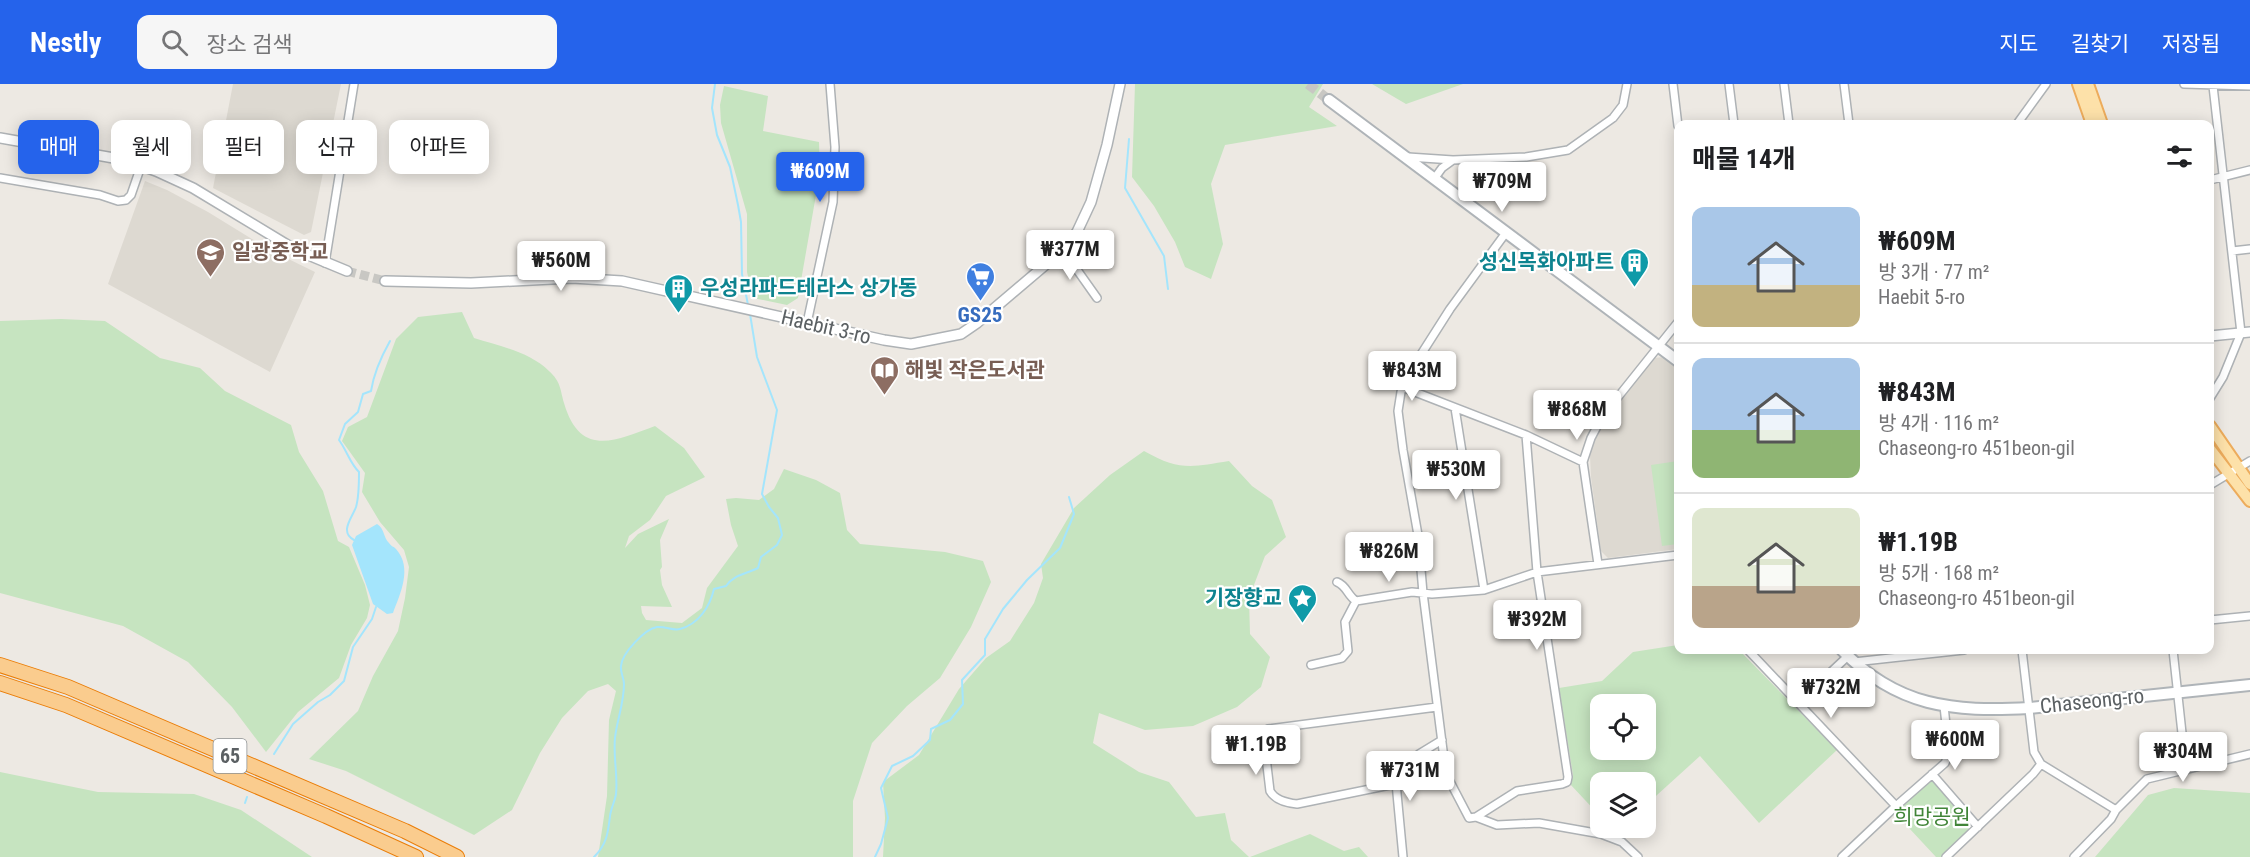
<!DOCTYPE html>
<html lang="ko">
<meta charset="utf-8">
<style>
body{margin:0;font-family:"Roboto Condensed","Noto Sans KR",sans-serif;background:#f6f6f6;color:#202124;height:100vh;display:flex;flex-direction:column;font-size:22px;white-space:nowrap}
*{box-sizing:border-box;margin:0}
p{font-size:20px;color:#757577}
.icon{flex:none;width:33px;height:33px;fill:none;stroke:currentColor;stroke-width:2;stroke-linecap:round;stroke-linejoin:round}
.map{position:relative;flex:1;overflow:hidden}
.sheet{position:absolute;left:1674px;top:36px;width:540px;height:534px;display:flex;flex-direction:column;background:#fff;border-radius:12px;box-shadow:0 3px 15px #0003}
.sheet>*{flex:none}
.guide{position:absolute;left:18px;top:36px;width:570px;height:54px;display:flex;gap:12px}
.tools{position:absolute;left:1590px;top:610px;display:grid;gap:12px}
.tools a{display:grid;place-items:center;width:66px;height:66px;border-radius:12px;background:#fff;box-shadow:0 3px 15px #0003;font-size:30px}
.price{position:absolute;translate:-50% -51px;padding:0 14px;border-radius:6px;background:#fff;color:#222;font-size:20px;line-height:39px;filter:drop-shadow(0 2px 3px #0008)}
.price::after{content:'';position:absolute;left:50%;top:36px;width:18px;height:14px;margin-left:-9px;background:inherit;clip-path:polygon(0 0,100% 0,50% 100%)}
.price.current{background:#2563eb;color:#fff}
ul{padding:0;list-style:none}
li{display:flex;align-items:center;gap:18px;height:150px;padding:0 18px}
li+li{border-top:2px solid #e0e0e0}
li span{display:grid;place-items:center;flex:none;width:168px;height:120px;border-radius:12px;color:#555}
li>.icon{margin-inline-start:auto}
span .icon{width:72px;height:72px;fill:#fffc;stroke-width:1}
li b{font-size:26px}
h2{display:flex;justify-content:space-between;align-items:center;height:72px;padding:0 18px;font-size:26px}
.chip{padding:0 21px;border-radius:12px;background:#fff;box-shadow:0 3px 15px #0003;font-size:21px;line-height:54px}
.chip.current{background:#2563eb;color:#fff}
header{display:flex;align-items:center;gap:36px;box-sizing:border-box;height:84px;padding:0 30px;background:#2563eb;color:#fff}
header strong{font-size:28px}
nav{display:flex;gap:33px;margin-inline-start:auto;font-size:21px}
.search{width:420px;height:54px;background:#f6f6f6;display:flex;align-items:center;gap:15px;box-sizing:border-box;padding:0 21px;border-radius:12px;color:#757577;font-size:22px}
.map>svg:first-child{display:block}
.education{fill:#ddd9d1}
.green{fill:#c6e4c0;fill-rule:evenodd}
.water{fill:#a4e5fc}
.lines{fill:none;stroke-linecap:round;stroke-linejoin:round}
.stream{stroke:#a4e5fc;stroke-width:2}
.tertiary-tunnel{stroke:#c8c7c3;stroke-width:9;stroke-dasharray:9 4.5;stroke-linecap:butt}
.secondary-tunnel{stroke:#c8c7c3;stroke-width:10;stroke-dasharray:10 5;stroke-linecap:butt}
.minor-casing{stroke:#aeb2b5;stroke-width:10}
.tertiary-casing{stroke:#aeb2b5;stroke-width:12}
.secondary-casing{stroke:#afb4b8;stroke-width:14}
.primary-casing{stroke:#edac5c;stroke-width:14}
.motorway-casing{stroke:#ea7d07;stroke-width:16}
.minor{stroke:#fff;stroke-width:7}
.tertiary{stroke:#fff;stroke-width:9}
.secondary{stroke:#fff;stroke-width:10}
.primary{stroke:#fde1a9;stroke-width:10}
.motorway{stroke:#facc8e;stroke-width:14}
.labels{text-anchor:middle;stroke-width:4.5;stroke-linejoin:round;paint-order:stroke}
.shield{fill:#fff;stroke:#8c9092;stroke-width:1.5}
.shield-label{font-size:20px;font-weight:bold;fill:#5b6063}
.education-label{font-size:21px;font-weight:bold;fill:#785e54;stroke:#fff;text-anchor:start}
.culture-label{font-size:21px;font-weight:bold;fill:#0d838f;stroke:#fff;text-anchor:end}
.shop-label{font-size:21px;font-weight:bold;fill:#366cbe;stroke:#fff}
.street-label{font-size:21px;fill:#5b6063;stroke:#fff}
.park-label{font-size:21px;fill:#418538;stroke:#fff}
</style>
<header>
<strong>Nestly</strong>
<div class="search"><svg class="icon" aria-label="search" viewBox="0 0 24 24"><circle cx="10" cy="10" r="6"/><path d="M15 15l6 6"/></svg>장소 검색</div>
<nav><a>지도</a><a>길찾기</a><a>저장됨</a></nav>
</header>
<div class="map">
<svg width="2250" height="773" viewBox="0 0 2250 773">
<rect width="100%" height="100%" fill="#ede9e3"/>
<path class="education" d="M233,0h108l-30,148 -7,3 -91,-47z
M145,97l22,9 41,22 60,37 47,23 -45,100 -162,-88z
M1665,273l13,12v180l-70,9 -7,-7 -10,-74 -1,-21 3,-16 11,-18 49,-64z"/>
<path class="green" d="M1135,0h188l-14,23 28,19 -112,19 -14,39 12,60 -12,35 -26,-12 -10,-25 -21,-36 -22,-29z
M1372,0h91l-57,20z
M724,2l44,10 -5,35 56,11 1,30 -22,126 -11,7 -34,-7 -6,-26v-58l-26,-91 -1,-18z
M462,228l12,26c26,8 56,14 75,33 12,11 11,18 15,32 16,55 51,38 91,23l29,22 21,29 -39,19 -16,24 -21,16 -4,12 13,-14 31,-15 -9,21 2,27 -2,3 2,15 10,22 -31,-1 1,7 4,7 36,3 20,-15 5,-20 31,-42 -7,-21 -5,-26 10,-1 23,2 15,-11 10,-20 32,11 24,13 7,37 13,14 85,8 38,9 8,21 -20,45 -31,51 -33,28 -35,37 -19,58v56h-255l9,-61 2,-76 7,-29 -8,-7 -20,7 -26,27 -22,35 -28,57 -38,25 -128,-64 -37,-12 49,-48 15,-35 25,-45 7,-33 4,-31 -5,-17 -24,-28 -18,-30 3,-19 -23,-32 6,-14 19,-10 29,-78 22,-22z
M61,235l44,2 55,37 40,10 25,23 66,34 8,27 24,39 15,50 11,6 16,38 5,20 -3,13 -16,27 -12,33 -41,34 -32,40 -34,-45 -44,-45 -65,-36 -123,-33v-272z
M1144,367c35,20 48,16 85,10l23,25 20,14 14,37 -21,19 -16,42 1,36 20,23 -9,30 -24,20 -44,19 -48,4 -46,-17 -6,30 46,29 30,10 27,35 29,-4 6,27 18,17h-366l2,-39 -2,-36 36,-27 40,-66 27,-31 24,-17 24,-38 9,-25 -2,-14 33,-56 36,-33z
M1678,377v83l-16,2 -11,-81z
M1678,561v5h61l98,100 -78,73 -59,-67 -54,49v-22h-46v33l-31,-33 4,-8 -14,-87 43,-7 31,-29zM1600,621h46v45h-46z
M0,688l98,20 96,2 47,16 71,47h-312z
M1932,696l38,45 -2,7 -27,25h-5l-41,-44z
M2174,704l76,5v64h-155l53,-62z
M1310,750l34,17 15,-4 9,10h-118z"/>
<path class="water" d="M377,440c8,5 6,13 12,19 4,5 3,2 7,6 17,19 4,45 -3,64l-6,1 -14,-10 -21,-59 4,-9z"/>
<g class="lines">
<path class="stream" d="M715,0l-3,24 5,27 13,32 8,38 3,17 1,52 6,31
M1129,55l-4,49 39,68 4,33
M354,456c-15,-8 -2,-22 2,-33 3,-10 3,-24 3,-35 -9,-9 -12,-21 -20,-32l6,-16 13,-12 5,-18 8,-3c3,-19 10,-34 19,-50
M274,670l19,-30 25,-22 12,-7 14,-14 9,-34 19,-28 4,-12
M245,719l2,-6
M594,773c13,-13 14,-24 16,-41 1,-8 5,-15 6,-22 2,-19 -3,-38 -1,-56 2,-18 9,-35 9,-54 0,-6 -4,-12 -3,-18 1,-13 24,-37 36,-39 8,-1 16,4 23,2 19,-5 30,-23 34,-40l12,-3c7,-11 20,-12 32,-18l3,-11 16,-12 5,-10 -4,-17 -9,-11 -7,-13 15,-84 -20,-53 -7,-43
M875,773l6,-13 7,-26 -7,-30 11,-22 21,-10 17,-16 1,-11 19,-9 13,-16 -1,-24 23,-25v-16l18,-30 24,-29 33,-32 14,-34 -5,-17"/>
<path class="tertiary-tunnel" d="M347,187l38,10"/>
<path class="secondary-tunnel" d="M1308,0l21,16"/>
<defs>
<path id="minor" d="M1673,0l5,42
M1729,0l5,40
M1784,0l5,40
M1844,0l5,40
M2184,0l66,2
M2017,40l29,-40
M1408,73l45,3
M0,94l100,17 18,6 8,-1 5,-5 10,-29
M1434,95l8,-11 11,-8 73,-3 42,-7 45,-32 10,-13 4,-21
M2210,96l40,-10
M1505,150l-55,75 -44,69 -5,14 -3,19 5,39 15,85 5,58 23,181 23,44 7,-1 21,8 42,-2 62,11 21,8 16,15
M1063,166l34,48
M2232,167l18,-2
M325,179l29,-179
M807,239l26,-121 2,-55 -5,-63
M1402,303l124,48 57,27
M2210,314l13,-21 18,-44 -28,-247
M1455,324l29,182
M2210,401l40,-24
M1598,480l-15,-102 8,-24 11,-21 76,-95
M1337,498c10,4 10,13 19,19
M1356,517l56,-9 20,2 52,-4 53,-18 141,-17
M2210,536l40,-4
M1748,566l148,156
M2022,566l12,102 7,12 75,46
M2173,566l13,120
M1854,578l110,-12
M1311,581l31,-7 6,-7 -3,-29 11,-21
M1798,619l50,-47
M1437,623l-169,22 -5,3 7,59c5,9 17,12 27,13l93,-19 9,-6 6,-9 14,-16 23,-14
M1932,690l46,53
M1476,733l41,-26 45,-7 5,-2 1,-5 -31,-205 -11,-137
M1403,773l-7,-74 9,-7 40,-8
M1842,773l54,-51 49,-43 4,-10 -5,-47
M1946,773l87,-83 8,-10
M2074,773l37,-38 5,-9 31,-31 103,-25"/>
<path id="tertiary" d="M0,54l125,22 31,11 37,17 101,61 53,22
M385,197l86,2 101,-5 50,3 262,59 27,4 50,-10 16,-11 86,-73 14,-18 14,-30 16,-57 13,-61
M2210,252l40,-4"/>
<path id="secondary" d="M1329,16l349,261
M1842,566c55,57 111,62 187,58l221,-23"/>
<path id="primary" d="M2078,0l14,40
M2088,0l14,40
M2210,342l40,58
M2210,365l40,52"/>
<path id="motorway" d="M0,581l68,22 337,144 52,26
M0,599l66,22 260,111 90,41"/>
</defs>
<use href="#minor" class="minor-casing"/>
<use href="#tertiary" class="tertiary-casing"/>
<use href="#secondary" class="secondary-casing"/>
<use href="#primary" class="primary-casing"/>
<use href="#motorway" class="motorway-casing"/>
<use href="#minor" class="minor"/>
<use href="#tertiary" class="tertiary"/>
<use href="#secondary" class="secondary"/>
<use href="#primary" class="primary"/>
<use href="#motorway" class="motorway"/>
</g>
<defs>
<symbol id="school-pin" viewBox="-11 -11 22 30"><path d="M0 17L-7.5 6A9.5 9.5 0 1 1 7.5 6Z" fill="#8d6e63" stroke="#fff"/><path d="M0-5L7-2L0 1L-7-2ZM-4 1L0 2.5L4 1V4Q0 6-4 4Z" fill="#fff"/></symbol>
<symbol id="building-pin" viewBox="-11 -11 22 30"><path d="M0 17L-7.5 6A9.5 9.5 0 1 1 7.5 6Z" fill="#0f9aa8" stroke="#fff"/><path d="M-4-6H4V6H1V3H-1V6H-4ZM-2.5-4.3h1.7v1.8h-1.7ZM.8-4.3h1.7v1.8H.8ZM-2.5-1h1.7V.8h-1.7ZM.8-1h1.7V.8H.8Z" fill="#fff"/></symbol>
<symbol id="supermarket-pin" viewBox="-11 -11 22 30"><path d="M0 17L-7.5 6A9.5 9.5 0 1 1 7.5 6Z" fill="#3f7fe0" stroke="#fff"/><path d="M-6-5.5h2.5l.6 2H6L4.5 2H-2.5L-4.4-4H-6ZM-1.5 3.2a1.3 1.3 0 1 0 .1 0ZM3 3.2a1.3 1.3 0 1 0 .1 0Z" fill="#fff"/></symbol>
<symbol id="library-pin" viewBox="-11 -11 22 30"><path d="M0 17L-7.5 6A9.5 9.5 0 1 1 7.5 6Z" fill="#8d6e63" stroke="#fff"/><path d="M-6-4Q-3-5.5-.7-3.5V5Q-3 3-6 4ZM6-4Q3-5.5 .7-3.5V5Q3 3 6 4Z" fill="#fff"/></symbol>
<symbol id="sight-pin" viewBox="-11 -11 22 30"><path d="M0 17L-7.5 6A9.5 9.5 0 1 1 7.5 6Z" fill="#0f9aa8" stroke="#fff"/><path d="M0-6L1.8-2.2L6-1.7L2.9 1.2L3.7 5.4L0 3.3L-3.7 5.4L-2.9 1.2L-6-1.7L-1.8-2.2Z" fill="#fff"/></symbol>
</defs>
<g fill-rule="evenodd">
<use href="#school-pin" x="194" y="152" width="33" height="45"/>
<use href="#building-pin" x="1618" y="162" width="33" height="45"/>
<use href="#supermarket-pin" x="964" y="176" width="33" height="45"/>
<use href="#building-pin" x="662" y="188" width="33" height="45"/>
<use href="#library-pin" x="868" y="270" width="33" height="45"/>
<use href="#sight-pin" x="1286" y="498" width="33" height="45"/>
</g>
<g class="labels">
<rect class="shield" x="213.5" y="655" width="33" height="34" rx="4.5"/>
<g class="shield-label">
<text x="230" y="679">65</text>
</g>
<g class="education-label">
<text x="232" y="175">일광중학교</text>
<text x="905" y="293">해빛 작은도서관</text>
</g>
<g class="culture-label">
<text x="1614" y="185">성신목화아파트</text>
<text x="700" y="211" text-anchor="start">우성라파드테라스 상가동</text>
<text x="1282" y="521">기장향교</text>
</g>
<g class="shop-label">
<text x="980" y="238">GS25</text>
</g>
<g class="street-label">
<text transform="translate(826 243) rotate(13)" y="7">Haebit 3-ro</text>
<text transform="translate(2092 617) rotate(-6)" y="7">Chaseong-ro</text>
</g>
<g class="park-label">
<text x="1932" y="740">희망공원</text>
</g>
</g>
</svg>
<div class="tools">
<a><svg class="icon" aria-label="locate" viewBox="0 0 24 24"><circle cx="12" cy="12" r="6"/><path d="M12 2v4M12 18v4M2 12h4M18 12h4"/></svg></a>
<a><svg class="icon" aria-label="layers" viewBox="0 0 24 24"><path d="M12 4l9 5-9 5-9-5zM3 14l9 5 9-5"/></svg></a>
</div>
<b class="price current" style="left:820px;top:119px">₩609M</b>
<b class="price" style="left:1502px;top:129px">₩709M</b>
<b class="price" style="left:1070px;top:197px">₩377M</b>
<b class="price" style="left:561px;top:208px">₩560M</b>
<b class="price" style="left:1412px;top:318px">₩843M</b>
<b class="price" style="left:1577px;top:357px">₩868M</b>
<b class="price" style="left:1456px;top:417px">₩530M</b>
<b class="price" style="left:1389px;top:499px">₩826M</b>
<b class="price" style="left:1537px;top:567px">₩392M</b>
<b class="price" style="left:1831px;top:635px">₩732M</b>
<b class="price" style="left:1955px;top:687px">₩600M</b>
<b class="price" style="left:1256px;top:692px">₩1.19B</b>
<b class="price" style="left:2183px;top:699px">₩304M</b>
<b class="price" style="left:1410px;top:718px">₩731M</b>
<div class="guide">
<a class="chip current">매매</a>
<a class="chip">월세</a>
<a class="chip">필터</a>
<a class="chip">신규</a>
<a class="chip">아파트</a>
</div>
<section class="sheet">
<h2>매물 14개<svg class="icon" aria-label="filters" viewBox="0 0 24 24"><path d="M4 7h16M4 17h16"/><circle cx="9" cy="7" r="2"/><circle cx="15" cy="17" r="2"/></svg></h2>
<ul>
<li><span style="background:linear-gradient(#a9c7e8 65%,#c2b280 0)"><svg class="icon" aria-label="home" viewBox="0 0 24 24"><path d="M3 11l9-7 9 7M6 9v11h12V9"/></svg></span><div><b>₩609M</b><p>방 3개 · 77 m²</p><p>Haebit 5-ro</p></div></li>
<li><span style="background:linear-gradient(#a9c7e8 60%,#8fb573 0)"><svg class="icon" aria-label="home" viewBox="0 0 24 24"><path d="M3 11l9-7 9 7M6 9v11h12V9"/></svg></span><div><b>₩843M</b><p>방 4개 · 116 m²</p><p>Chaseong-ro 451beon-gil</p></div></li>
<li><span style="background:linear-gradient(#dfe7d0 65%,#b9a48a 0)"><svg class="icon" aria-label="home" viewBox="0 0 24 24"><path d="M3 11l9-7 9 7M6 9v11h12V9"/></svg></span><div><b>₩1.19B</b><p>방 5개 · 168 m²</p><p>Chaseong-ro 451beon-gil</p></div></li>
</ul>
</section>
</div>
